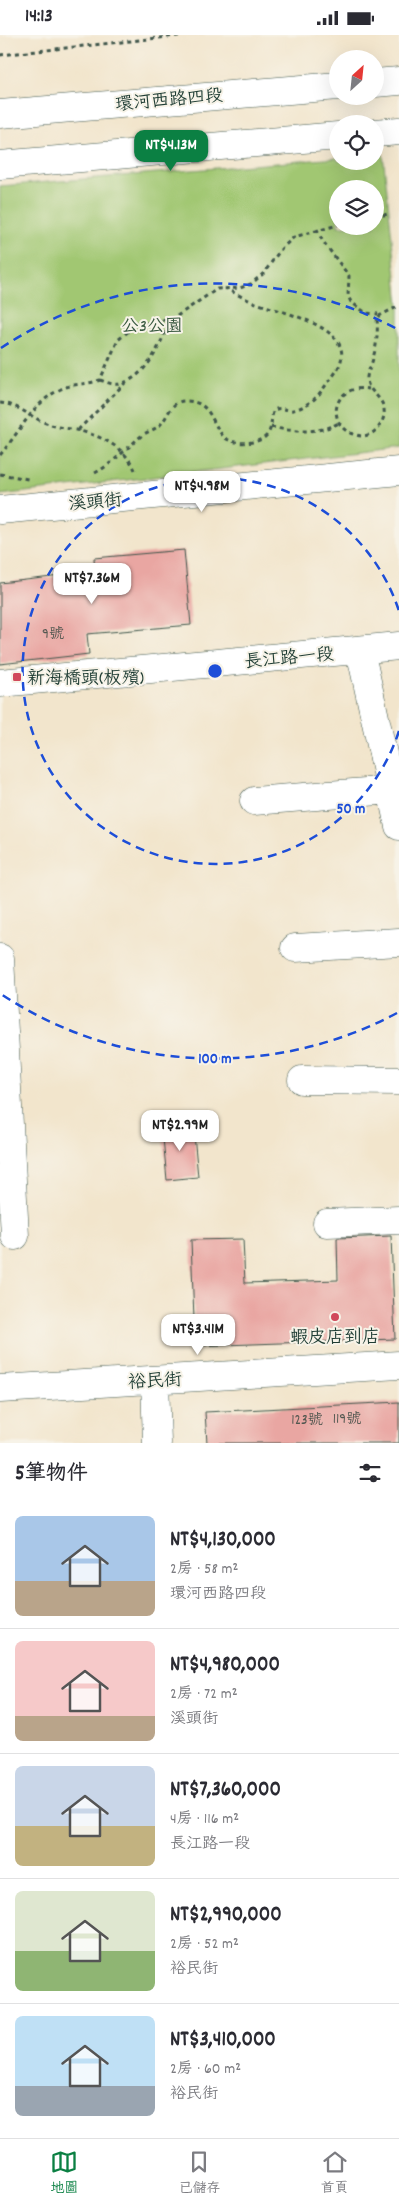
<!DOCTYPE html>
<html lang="zh-TW">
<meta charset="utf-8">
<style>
body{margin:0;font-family:Dekko,"LXGW WenKai TC",sans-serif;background:#f7f7f7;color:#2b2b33;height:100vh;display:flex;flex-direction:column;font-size:19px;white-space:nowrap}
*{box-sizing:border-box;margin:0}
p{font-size:16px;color:#7c7c81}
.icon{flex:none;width:28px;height:28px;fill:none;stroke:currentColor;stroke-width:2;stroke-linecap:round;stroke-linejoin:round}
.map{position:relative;height:1408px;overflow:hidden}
.panel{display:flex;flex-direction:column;background:#fff;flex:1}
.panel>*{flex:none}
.needle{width:32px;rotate:27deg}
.fabs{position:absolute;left:329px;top:15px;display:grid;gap:10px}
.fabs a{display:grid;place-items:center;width:55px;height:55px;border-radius:50%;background:#fff;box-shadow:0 5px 20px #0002;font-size:25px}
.price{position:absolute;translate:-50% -42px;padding:0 11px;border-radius:10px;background:#fff;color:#222;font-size:16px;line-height:32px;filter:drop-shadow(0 1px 2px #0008)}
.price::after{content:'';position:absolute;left:50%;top:30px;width:15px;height:11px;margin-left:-8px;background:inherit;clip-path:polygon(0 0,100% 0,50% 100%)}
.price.on{background:#0b8043;color:#fff}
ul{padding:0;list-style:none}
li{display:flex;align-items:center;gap:15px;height:125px;padding:0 15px}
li+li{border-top:1px solid #e1e1e2}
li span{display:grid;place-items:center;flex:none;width:140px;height:100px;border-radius:8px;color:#555}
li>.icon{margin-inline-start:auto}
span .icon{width:60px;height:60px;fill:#fffc;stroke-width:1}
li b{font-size:21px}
h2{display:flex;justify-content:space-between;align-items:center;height:60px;padding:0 15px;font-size:21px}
.status{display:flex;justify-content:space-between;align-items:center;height:35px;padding:0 25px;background:#fff;direction:ltr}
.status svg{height:14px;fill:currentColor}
.menu{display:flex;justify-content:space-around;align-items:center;height:70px;border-top:1px solid #e1e1e2;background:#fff;font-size:14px;color:#7c7c81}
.menu a{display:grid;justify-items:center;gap:2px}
.menu .on{color:#0b8043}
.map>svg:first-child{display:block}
.green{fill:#a1c772;stroke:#608253;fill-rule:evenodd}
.building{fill:#e9a6a2}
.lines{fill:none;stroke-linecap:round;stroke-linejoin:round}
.minor-casing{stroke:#3f564b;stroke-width:29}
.path{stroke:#3f564b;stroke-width:3;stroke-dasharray:4 4;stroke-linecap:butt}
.minor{stroke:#fff;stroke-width:28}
.ring{fill:none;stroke:#1d4ed8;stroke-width:2.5;stroke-dasharray:9 6}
.poi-dot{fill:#d1495b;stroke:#f7f3e8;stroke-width:2}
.labels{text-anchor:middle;stroke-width:4;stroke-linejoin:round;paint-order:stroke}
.number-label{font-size:15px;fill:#525750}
.street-label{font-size:18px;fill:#1f3d34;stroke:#f7f3e8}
.park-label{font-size:18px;fill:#395940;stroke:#f7f3e8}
.poi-label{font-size:18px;fill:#1f3d34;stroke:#f7f3e8;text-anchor:start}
.centre{fill:#1d4ed8;stroke:#f7f3e8;stroke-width:2.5}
.ring-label{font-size:15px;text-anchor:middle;font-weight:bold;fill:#1d4ed8;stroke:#f7f3e8;stroke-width:4;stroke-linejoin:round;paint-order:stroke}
</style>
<div class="status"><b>14:13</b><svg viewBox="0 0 49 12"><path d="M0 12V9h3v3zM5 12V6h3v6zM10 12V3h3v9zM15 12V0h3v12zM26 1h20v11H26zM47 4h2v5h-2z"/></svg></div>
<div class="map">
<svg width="399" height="1408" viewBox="0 0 399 1408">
<rect width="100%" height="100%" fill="#f7f3e8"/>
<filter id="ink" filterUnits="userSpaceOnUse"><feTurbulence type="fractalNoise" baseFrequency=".02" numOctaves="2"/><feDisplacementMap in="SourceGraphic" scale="10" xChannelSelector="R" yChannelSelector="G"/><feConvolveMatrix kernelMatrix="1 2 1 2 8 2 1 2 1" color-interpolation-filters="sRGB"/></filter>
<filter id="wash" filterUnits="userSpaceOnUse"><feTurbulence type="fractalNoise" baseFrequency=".0096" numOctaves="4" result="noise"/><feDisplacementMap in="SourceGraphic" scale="20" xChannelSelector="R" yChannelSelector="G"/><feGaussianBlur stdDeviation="1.12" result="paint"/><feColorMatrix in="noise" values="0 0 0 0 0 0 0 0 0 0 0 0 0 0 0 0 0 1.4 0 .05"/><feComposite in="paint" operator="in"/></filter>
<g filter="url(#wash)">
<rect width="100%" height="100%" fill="#f2e5cc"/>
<path class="green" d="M383,119l16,152v142l-399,47v-309l337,-28 1,3h37v-6zM338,154h37v37h-37z"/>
<g id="blocks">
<path class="building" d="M184,515l7,75 -104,9 2,20 -89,10v-81l95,-11 -1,-14z
M193,1089l5,53 -31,3 -5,-53z
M391,1201l4,103 -200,7 -4,-106 52,-1 2,44 93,-3 -1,-42z
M399,1367v41h-192l-2,-31z"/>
</g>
</g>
<g filter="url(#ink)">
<use href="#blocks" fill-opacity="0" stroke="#3f564b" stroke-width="1"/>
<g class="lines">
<defs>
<path id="minor" d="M375,48l24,-2
M0,79l338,-28
M375,98l24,-2
M0,130l338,-29
M0,475l399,-39
M360,615l39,176
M0,648l399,-37
M254,766l137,-11
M295,913l104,-6
M0,923l15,278
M302,1045l97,1
M327,1188l72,-3
M155,1345l2,63
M0,1354l399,-24"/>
</defs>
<use href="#minor" class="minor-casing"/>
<path class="path" d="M0,20l186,-20
M375,182l13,-3
M317,194l5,11 27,36 -1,20 3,6 15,11 12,1
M100,345c6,2 12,5 19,4 28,-6 43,-41 51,-66
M369,354c-39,-6 -43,39 -13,46 16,5 30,-11 28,-26 -2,-13 -16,-17 -17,-29 -1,-6 5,-15 6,-22 4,-13 5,-27 4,-41l22,-11
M0,368c18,1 30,14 46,20 11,5 23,5 34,8 24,6 45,17 55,39
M271,392c22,5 47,7 68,-4
M78,395l47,-47
M0,420c20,-23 33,-53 61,-66 12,-6 26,-4 39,-9l18,-40 12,-10 12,-6 32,-6 43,-29 23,-1 11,-4 13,-11 17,-24 13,-12 44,-12
M95,438c17,-9 31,-24 45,-36 5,-5 15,-7 20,-12 9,-9 10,-25 27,-24 25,1 24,23 37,36 9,8 35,8 43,-2 6,-7 3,-17 7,-25 6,-3 9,-1 15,0 5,1 14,-3 18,-6 11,-5 18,-19 26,-28 37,-48 -53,-63 -82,-75 -8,-3 -16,-8 -24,-12
M0,439l28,5"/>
<use href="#minor" class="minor"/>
</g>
</g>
<g class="ring">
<path d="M399 696A193 193 0 1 1 399 576"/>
<path d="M397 978A387 387 0 0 1 1 959M1 313A387 387 0 0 1 397 294"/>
</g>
<g class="poi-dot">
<rect x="12" y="637" width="10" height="10" rx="2.5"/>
<circle cx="335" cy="1282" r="5"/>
</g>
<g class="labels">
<g class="number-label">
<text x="53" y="603">9號</text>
<text x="347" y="1388">119號</text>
<text x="307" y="1389">123號</text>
</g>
<g class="street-label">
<text transform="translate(169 64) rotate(-5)" y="6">環河西路四段</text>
<text transform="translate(95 466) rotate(-5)" y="6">溪頭街</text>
<text transform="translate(289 622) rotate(-5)" y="6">長江路一段</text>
<text transform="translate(155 1345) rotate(-3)" y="6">裕民街</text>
</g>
<g class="park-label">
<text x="152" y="296">公3公園</text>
</g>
<g class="poi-label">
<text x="27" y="648">新海橋頭(板殯)</text>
<text x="335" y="1307" text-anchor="middle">蝦皮店到店</text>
</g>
</g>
<circle cx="215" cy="636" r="8" class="centre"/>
<g class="ring-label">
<text x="351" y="778">50 m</text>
<text x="215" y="1028">100 m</text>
</g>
</svg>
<div class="fabs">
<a><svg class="needle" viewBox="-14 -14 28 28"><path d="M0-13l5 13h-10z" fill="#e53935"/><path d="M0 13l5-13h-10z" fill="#7c7c81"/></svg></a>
<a><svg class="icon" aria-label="locate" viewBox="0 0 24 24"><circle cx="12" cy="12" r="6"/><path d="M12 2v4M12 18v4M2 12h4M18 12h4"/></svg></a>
<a><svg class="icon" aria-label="layers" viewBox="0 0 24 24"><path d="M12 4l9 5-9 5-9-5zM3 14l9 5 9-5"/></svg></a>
</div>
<b class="price on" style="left:171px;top:137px">NT$4.13M</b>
<b class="price" style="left:202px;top:478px">NT$4.98M</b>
<b class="price" style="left:92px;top:570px">NT$7.36M</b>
<b class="price" style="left:180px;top:1117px">NT$2.99M</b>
<b class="price" style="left:198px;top:1321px">NT$3.41M</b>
</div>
<section class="panel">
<h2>5筆物件<svg class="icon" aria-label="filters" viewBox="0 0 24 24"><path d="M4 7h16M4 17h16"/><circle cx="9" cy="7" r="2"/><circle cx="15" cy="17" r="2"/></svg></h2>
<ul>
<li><span style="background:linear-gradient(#a9c7e8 65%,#b9a48a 0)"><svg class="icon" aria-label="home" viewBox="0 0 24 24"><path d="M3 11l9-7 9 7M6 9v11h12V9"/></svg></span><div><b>NT$4,130,000</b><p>2房 · 58 m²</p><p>環河西路四段</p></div></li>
<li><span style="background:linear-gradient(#f6c9c9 75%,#b9a48a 0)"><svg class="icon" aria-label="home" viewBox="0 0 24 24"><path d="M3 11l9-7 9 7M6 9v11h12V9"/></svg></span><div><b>NT$4,980,000</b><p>2房 · 72 m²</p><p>溪頭街</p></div></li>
<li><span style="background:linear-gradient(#c9d6e8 60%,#c2b280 0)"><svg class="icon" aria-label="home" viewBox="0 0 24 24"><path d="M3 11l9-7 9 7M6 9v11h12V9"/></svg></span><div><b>NT$7,360,000</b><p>4房 · 116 m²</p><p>長江路一段</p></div></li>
<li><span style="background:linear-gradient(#dfe7d0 60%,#8fb573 0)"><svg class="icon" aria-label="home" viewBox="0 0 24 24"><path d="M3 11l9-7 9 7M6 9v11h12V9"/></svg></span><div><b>NT$2,990,000</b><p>2房 · 52 m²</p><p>裕民街</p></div></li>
<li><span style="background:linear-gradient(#bfe0f5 70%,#9aa5b1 0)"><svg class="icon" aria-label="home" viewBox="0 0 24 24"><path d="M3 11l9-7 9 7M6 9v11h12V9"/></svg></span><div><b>NT$3,410,000</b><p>2房 · 60 m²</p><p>裕民街</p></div></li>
</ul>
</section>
<nav class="menu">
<a class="on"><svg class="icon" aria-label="map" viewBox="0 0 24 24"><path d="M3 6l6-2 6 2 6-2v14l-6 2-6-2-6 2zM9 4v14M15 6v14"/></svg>地圖</a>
<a><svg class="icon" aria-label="saved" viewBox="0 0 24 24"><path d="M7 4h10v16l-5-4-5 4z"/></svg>已儲存</a>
<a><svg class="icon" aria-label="home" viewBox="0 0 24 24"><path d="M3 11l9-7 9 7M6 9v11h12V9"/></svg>首頁</a>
</nav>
